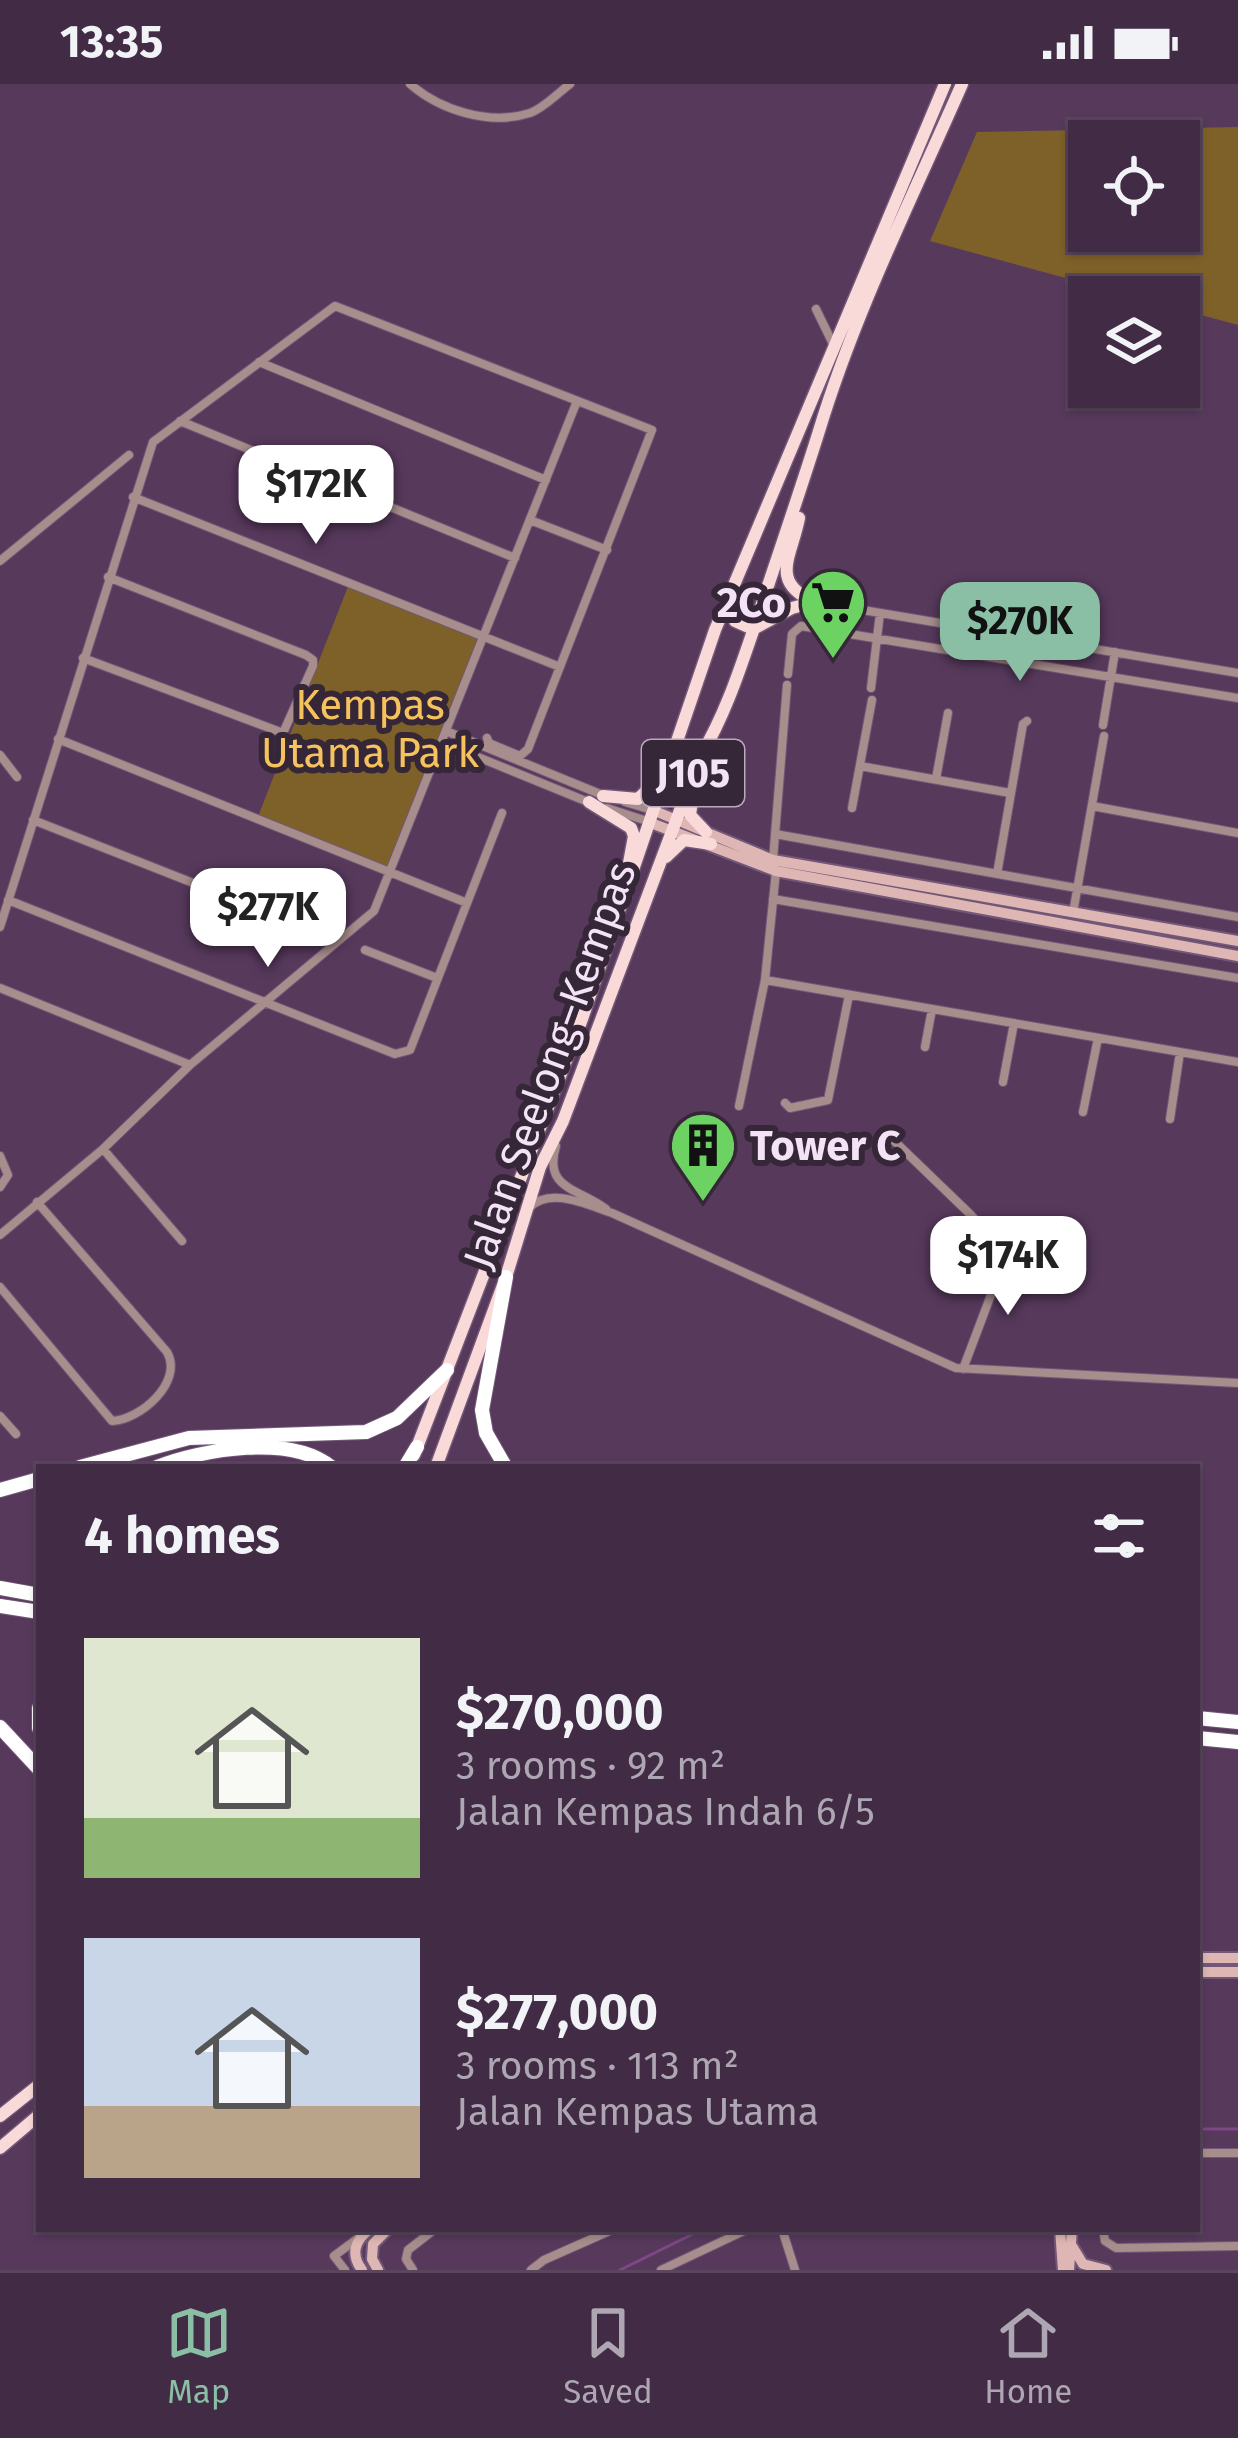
<!DOCTYPE html>
<meta charset="utf-8">
<style>
body{margin:0;font-family:"Fira Sans",sans-serif;background:#4c3750;color:#f1f3f6;height:100vh;display:flex;flex-direction:column;font-size:45px;white-space:nowrap}
*{box-sizing:border-box;margin:0}
p{font-size:39px;color:#aea7b3}
.icon{flex:none;width:66px;height:66px;fill:none;stroke:currentColor;stroke-width:2;stroke-linecap:round;stroke-linejoin:round}
.map{position:relative;flex:1;overflow:hidden}
.details{position:absolute;left:36px;top:1380px;width:1164px;height:768px;display:flex;flex-direction:column;background:#412b45;border-radius:0px;box-shadow:0 3px 9px #0004,0 0 0 3px #5a475e}
.details>*{flex:none}
.fabs{position:absolute;left:1068px;top:36px;display:grid;gap:24px}
.fabs a{display:grid;place-items:center;width:132px;height:132px;border-radius:0px;background:#412b45;box-shadow:0 3px 9px #0004,0 0 0 3px #5a475e;font-size:60px}
.price{position:absolute;translate:-50% -102px;padding:0 27px;border-radius:24px;background:#fff;color:#222;font-size:39px;line-height:78px;filter:drop-shadow(0 3px 6px #0008)}
.price::after{content:'';position:absolute;left:50%;top:72px;width:36px;height:27px;margin-left:-18px;background:inherit;clip-path:polygon(0 0,100% 0,50% 100%)}
.price.active{background:#8abfa5;color:#111}
ul{padding:0;list-style:none}
li{display:flex;align-items:center;gap:36px;height:300px;padding:0 48px}
li span{display:grid;place-items:center;flex:none;width:336px;height:240px;border-radius:0px;color:#555}
li>.icon{margin-inline-start:auto}
span .icon{width:144px;height:144px;fill:#fffc;stroke-width:1}
li b{font-size:51px}
h2{display:flex;justify-content:space-between;align-items:center;height:144px;padding:0 48px;font-size:51px}
.status{display:flex;justify-content:space-between;align-items:center;height:84px;padding:0 60px;background:#412b45;direction:ltr}
.status svg{height:33px;fill:currentColor}
.tabs{display:flex;justify-content:space-around;align-items:center;height:168px;border-top:3px solid #5a475e;background:#412b45;font-size:33px;color:#aea7b3}
.tabs a{display:grid;justify-items:center;gap:6px}
.tabs .active{color:#8abfa5}
.map>svg:first-child{display:block}
.green{fill:#7e6128;fill-rule:evenodd}
.lines{fill:none;stroke-linecap:round;stroke-linejoin:round}
.stream{stroke:#7d4885;stroke-width:3}
.street-casing{stroke:#735778;stroke-width:10}
.secondary-casing{stroke:#735778;stroke-width:14}
.primary-casing{stroke:#735778;stroke-width:15}
.highway-casing{stroke:#735778;stroke-width:16}
.street{stroke:#a78e8c;stroke-width:8}
.secondary{stroke:#deb6b3;stroke-width:10}
.primary{stroke:#f9dad8;stroke-width:12}
.highway{stroke:#fff;stroke-width:14}
.labels{text-anchor:middle;stroke-width:12;stroke-linejoin:round;paint-order:stroke}
.shield{fill:#352737;stroke:#bbaabd;stroke-width:3}
.shield-label{font-size:39px;font-weight:bold;fill:#f4e2f7}
.poi-label{font-size:42px;font-weight:bold;fill:#f4e2f7;stroke:#352737;text-anchor:end}
.park-label{font-size:42px;fill:#f6c25e;stroke:#352737}
.street-label{font-size:42px;fill:#f4e2f7;stroke:#352737}
</style>
<div class="status"><b>13:35</b><svg viewBox="0 0 49 12"><path d="M0 12V9h3v3zM5 12V6h3v6zM10 12V3h3v9zM15 12V0h3v12zM26 1h20v11H26zM47 4h2v5h-2z"/></svg></div>
<div class="map">
<svg width="1238" height="2186" viewBox="0 0 1238 2186">
<rect width="100%" height="100%" fill="#57395c"/>
<path class="green" d="M1238,43v198l-59,-16v-12h-44l-205,-56 47,-109zM1089,57h90v90h-90z
M349,500l134,53 -94,236 -132,-54z"/>
<g class="lines">
<path class="stream" d="M1197,2045h41
M620,2186l83,-41"/>
<defs>
<path id="street" d="M410,0c30,26 79,42 120,29 14,-5 28,-20 40,-29
M816,225l17,35
M259,278l287,118
M180,337l335,137
M133,413l427,170
M530,436l77,30
M0,477l129,-106
M815,518l423,71
M83,574l200,75 30,-67v-6l-7,-5 -198,-78
M788,590l4,-40 9,-8 437,72
M871,604l9,-75
M1103,641l12,-73
M446,647l159,65
M58,655l409,164
M441,658l152,62
M0,671l17,22
M860,682l150,27
M936,695l12,-66
M625,718l30,9
M1092,722l146,27
M607,724l43,14
M852,724l20,-108
M33,736l305,120
M775,750l463,83
M773,776l14,-175
M997,790l26,-150 4,-3
M773,815l465,79
M8,816l387,154 15,-4 92,-237
M1073,829l31,-177
M0,843l153,-485 182,-136 317,124 -124,319 -8,7 -31,-13 -2,-5
M365,866l72,28
M765,896l473,82
M0,904l190,77
M925,963l7,-38
M1003,998l11,-59
M785,1019l5,5 38,-8 21,-105
M739,1022l26,-126 11,-109
M1083,1028l15,-74
M1170,1035l10,-67
M887,1050l84,81 35,40 -43,114
M556,1062c-13,43 22,42 50,63
M103,1065l79,92
M0,1072l8,19 -8,12
M529,1124c21,-22 58,-3 83,5l344,155 282,15
M0,1151l103,-86 87,-84 184,-154 203,-510
M0,1203l112,134c28,-1 72,-39 55,-69l-130,-150
M0,1332l16,18
M1197,2069h41
M782,2145l13,41
M1103,2145l2,12 11,7 122,-2
M334,2172l27,-20
M334,2172l11,14
M413,2186l-7,-11 2,-9 27,-21
M531,2186l13,-10 70,-31
M661,2186l87,-41"/>
<path id="secondary" d="M655,727l118,49 465,81
M651,739l125,48 462,85
M1197,1874h41
M1197,1888h41
M1060,2145l3,41
M1072,2162l11,18 23,6
M362,2186c-12,-16 -7,-30 8,-41
M378,2186l-6,-11 1,-15 15,-15
M1069,2186l3,-41"/>
<path id="primary" d="M799,434c-7,38 -31,64 16,84
M731,519l4,18 18,8 39,-21 22,-6
M693,709l-3,22 16,17
M603,712l35,3 25,-24
M589,718l42,26 3,8 -5,27
M666,773l18,-17 27,4
M590,892l18,-54
M414,1371l168,-436 133,-389 230,-546
M436,1383l70,-190 34,-110 23,-46 137,-364c24,-40 38,-82 53,-126 22,-67 45,-133 66,-200 36,-119 93,-233 143,-347
M0,2032l39,-31
M0,2064l39,-33"/>
<path id="highway" d="M505,1382l-19,-33 -4,-23 24,-133
M80,1383l109,-29 177,-6 31,-14 50,-48
M157,1383c46,-18 134,-33 174,0
M405,1383l12,-20
M0,1406l39,-11
M0,1504l39,7
M0,1522l39,6
M39,1624v20
M1197,1634l41,4
M0,1643l39,42
M1197,1654l41,4"/>
</defs>
<use href="#street" class="street-casing"/>
<use href="#secondary" class="secondary-casing"/>
<use href="#primary" class="primary-casing"/>
<use href="#highway" class="highway-casing"/>
<use href="#street" class="street"/>
<use href="#secondary" class="secondary"/>
<use href="#primary" class="primary"/>
<use href="#highway" class="highway"/>
</g>
<defs>
<symbol id="supermarket-pin" viewBox="-11 -11 22 30"><path d="M0 17L-7.5 6A9.5 9.5 0 1 1 7.5 6Z" fill="#6cd362" stroke="#352737"/><path d="M-6-5.5h2.5l.6 2H6L4.5 2H-2.5L-4.4-4H-6ZM-1.5 3.2a1.3 1.3 0 1 0 .1 0ZM3 3.2a1.3 1.3 0 1 0 .1 0Z" fill="#111"/></symbol>
<symbol id="building-pin" viewBox="-11 -11 22 30"><path d="M0 17L-7.5 6A9.5 9.5 0 1 1 7.5 6Z" fill="#6cd362" stroke="#352737"/><path d="M-4-6H4V6H1V3H-1V6H-4ZM-2.5-4.3h1.7v1.8h-1.7ZM.8-4.3h1.7v1.8H.8ZM-2.5-1h1.7V.8h-1.7ZM.8-1h1.7V.8H.8Z" fill="#111"/></symbol>
</defs>
<g fill-rule="evenodd">
<use href="#supermarket-pin" x="795" y="480" width="76" height="104"/>
<use href="#building-pin" x="665" y="1023" width="76" height="104"/>
</g>
<g class="labels">
<rect class="shield" x="642" y="656" width="102" height="66" rx="9"/>
<g class="shield-label">
<text x="693" y="703">J105</text>
</g>
<g class="poi-label">
<text x="786" y="533">2Co</text>
<text x="750" y="1076" text-anchor="start">Tower C</text>
</g>
<g class="park-label">
<text x="370" y="635">Kempas<tspan x="370" dy="48">Utama Park</tspan></text>
</g>
<g class="street-label">
<text transform="translate(549 981) rotate(-70)" y="15">Jalan Seelong–Kempas</text>
</g>
</g>
</svg>
<div class="fabs">
<a><svg class="icon" aria-label="locate" viewBox="0 0 24 24"><circle cx="12" cy="12" r="6"/><path d="M12 2v4M12 18v4M2 12h4M18 12h4"/></svg></a>
<a><svg class="icon" aria-label="layers" viewBox="0 0 24 24"><path d="M12 4l9 5-9 5-9-5zM3 14l9 5 9-5"/></svg></a>
</div>
<b class="price" style="left:316px;top:463px">$172K</b>
<b class="price active" style="left:1020px;top:600px">$270K</b>
<b class="price" style="left:268px;top:886px">$277K</b>
<b class="price" style="left:1008px;top:1234px">$174K</b>
<section class="details">
<h2>4 homes<svg class="icon" aria-label="filters" viewBox="0 0 24 24"><path d="M4 7h16M4 17h16"/><circle cx="9" cy="7" r="2"/><circle cx="15" cy="17" r="2"/></svg></h2>
<ul>
<li><span style="background:linear-gradient(#dfe7d0 75%,#8fb573 0)"><svg class="icon" aria-label="home" viewBox="0 0 24 24"><path d="M3 11l9-7 9 7M6 9v11h12V9"/></svg></span><div><b>$270,000</b><p>3 rooms · 92 m²</p><p>Jalan Kempas Indah 6/5</p></div></li>
<li><span style="background:linear-gradient(#c9d6e8 70%,#b9a48a 0)"><svg class="icon" aria-label="home" viewBox="0 0 24 24"><path d="M3 11l9-7 9 7M6 9v11h12V9"/></svg></span><div><b>$277,000</b><p>3 rooms · 113 m²</p><p>Jalan Kempas Utama</p></div></li>
</ul>
</section>
</div>
<nav class="tabs">
<a class="active"><svg class="icon" aria-label="map" viewBox="0 0 24 24"><path d="M3 6l6-2 6 2 6-2v14l-6 2-6-2-6 2zM9 4v14M15 6v14"/></svg>Map</a>
<a><svg class="icon" aria-label="saved" viewBox="0 0 24 24"><path d="M7 4h10v16l-5-4-5 4z"/></svg>Saved</a>
<a><svg class="icon" aria-label="home" viewBox="0 0 24 24"><path d="M3 11l9-7 9 7M6 9v11h12V9"/></svg>Home</a>
</nav>
